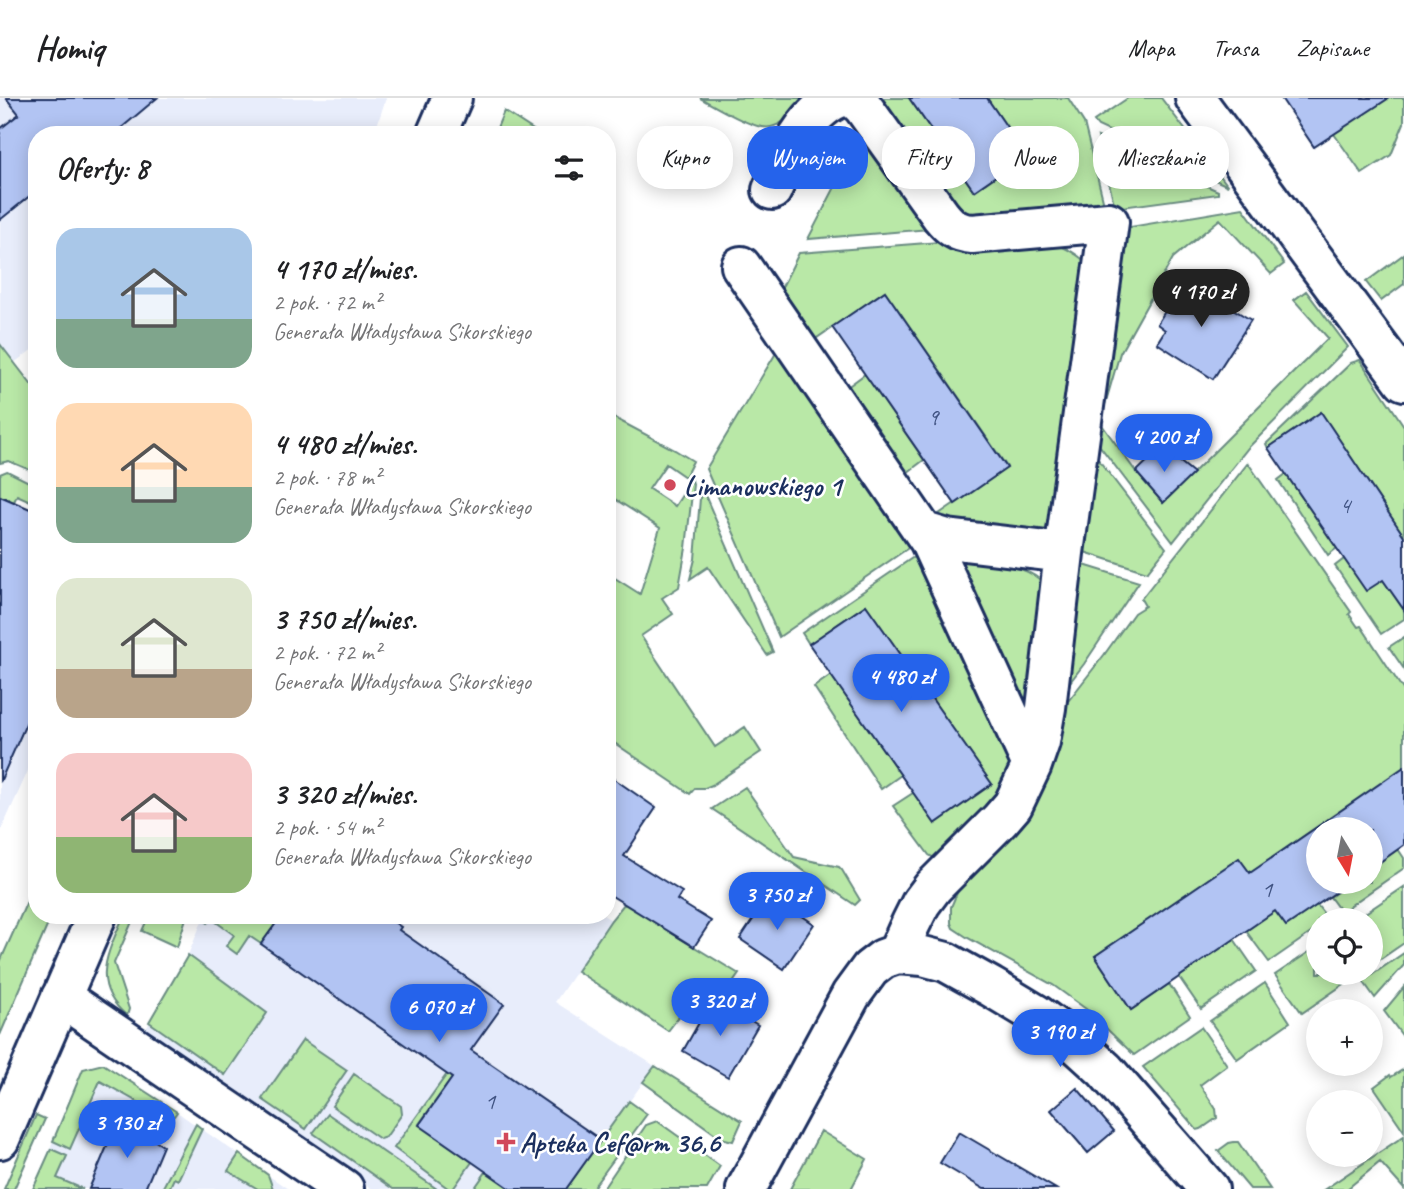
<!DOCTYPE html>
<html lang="pl">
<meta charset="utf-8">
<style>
body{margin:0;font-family:Caveat,sans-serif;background:#f2f2f2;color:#202124;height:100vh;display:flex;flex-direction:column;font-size:26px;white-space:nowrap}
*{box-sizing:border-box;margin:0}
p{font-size:23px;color:#757577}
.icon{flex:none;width:38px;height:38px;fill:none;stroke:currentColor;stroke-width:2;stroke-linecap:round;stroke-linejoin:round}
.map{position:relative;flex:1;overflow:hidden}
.sheet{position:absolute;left:28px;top:28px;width:588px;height:798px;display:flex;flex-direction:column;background:#fff;border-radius:28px;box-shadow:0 4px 18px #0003}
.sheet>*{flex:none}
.guide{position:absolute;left:637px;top:28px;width:662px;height:63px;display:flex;gap:14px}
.needle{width:46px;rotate:170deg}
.buttons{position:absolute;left:1306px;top:719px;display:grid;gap:14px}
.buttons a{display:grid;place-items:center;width:77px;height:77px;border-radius:50%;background:#fff;box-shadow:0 4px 18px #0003;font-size:35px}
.price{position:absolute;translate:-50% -60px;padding:0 16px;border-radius:24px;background:#2563eb;color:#fff;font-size:23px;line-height:46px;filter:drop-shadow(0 2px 4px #0008)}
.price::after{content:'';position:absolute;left:50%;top:42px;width:21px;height:16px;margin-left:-10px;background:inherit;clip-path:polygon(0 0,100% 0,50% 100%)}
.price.current{background:#222;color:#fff}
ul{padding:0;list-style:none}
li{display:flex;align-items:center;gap:21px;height:175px;padding:0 28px}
li span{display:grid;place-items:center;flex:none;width:196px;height:140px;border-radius:21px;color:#555}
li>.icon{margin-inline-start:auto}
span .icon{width:84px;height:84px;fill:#fffc;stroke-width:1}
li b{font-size:30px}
h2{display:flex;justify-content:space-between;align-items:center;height:84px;padding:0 28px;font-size:30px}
.tag{padding:0 24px;border-radius:28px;background:#fff;box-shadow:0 4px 18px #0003;font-size:24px;line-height:63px}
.tag.current{background:#2563eb;color:#fff}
header{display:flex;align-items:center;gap:42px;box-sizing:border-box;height:98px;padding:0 35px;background:#fff;border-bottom:2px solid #e0e0e0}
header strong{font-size:33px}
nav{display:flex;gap:38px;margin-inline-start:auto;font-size:24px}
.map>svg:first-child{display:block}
.built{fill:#e8edfb}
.green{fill:#b9e8a7;stroke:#6a8c82;stroke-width:2}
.building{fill:#b2c4f3;stroke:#1b2f5e;stroke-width:2}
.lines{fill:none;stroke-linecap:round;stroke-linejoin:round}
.minor-casing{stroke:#1b2f5e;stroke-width:44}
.minor{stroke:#fff;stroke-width:38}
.poi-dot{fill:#d1495b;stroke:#fff;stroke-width:2.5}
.labels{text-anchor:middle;stroke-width:5;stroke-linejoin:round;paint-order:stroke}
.number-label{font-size:24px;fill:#415483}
.poi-label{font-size:28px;font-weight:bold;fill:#1b2f5e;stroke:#fff;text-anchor:start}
</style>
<header>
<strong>Homiq</strong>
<nav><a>Mapa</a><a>Trasa</a><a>Zapisane</a></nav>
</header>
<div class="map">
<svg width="1404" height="1091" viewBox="0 0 1404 1091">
<rect width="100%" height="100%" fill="#fff"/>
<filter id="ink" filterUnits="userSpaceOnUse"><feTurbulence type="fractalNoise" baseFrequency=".0143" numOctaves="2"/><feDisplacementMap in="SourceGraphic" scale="14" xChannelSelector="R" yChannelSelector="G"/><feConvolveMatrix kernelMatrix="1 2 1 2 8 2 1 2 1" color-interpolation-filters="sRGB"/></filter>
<g filter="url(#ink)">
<path class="built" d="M0,0h386l-12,37h-337v211l-23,17 -14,-19z
M37,601v52l-37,82v-51z
M282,817h321l8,5 -56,82 100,64 -89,123h-55l-25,-16 -12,16h-102l-226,-160 42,-74 15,-36 5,4 3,-4 23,16 15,1z
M103,966l74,48 111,77h-255l50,-120z"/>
<path class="green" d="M700,0h111c-12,10 -24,25 -40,29 -16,4 -56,-21 -71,-29z
M882,0h27l25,36 -18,13z
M987,0h81l16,25 19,77 -2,9 -122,11c-26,-14 -35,-33 -51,-57l18,-12 28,40 52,-36z
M1128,0h33l67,88 -130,-60 -4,-5z
M1351,0h53v25l-13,32 -29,19 -28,-40z
M504,13l37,24h-47z
M862,37l69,94 -123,10z
M1098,39l120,54v3l-103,14z
M1243,110l41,56 -13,10 -51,-55 -47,39 -53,95 -20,69 36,50 27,31 165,-165 -34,-38 12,-9 42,56 -100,101 -75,94 -83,-109 28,-204z
M940,144l117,3c11,3 19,9 28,16l-31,263 -11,7 -24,8 -83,-23 71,-49 -122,-176 -71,49 -34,-49 19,-38z
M1404,156v30l-23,17 -15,-19z
M0,246l37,48v81l-28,-12 -9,2z
M779,250l135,196 -135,93 -73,-168z
M1360,262l44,66v110l-83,-123 -53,35 -2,-4 85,-81z
M865,276l59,86 -20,15 -58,-87z
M607,316l68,36 18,11 -8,16 -19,-13 -17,25 26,17 17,-26 1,4 -7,64 -7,39 -17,11 11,16 -32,22 74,111 30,-20 16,25 -49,33 -7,3h-10l-5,6 -83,-56v-165l33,21 20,-66 -53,-34z
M1088,348l78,102 -19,24 -72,-23z
M1248,365l103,149 -2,2 9,13 3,-1 43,65v77l-154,105 -11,-15 -144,98 36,54 38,-26 21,32 -56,39 -48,-46 -33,-24 -85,-47 -15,-10 -2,-5v-16l11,-26 93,-163 49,-63 30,-42 11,-7 -4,-7z
M7,373l30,15v18l-20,-9 -3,7 -14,-6v-22z
M1286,376l51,74 -9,7 -50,-75z
M701,388l72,166 -6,3 -59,-88 -18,12 5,-20z
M921,454l98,214 -8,19 -75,74 -7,-4 -36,-49 20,-13 78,-9 -125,-179 -57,39 -7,-11z
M959,458c28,5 59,6 83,25l-10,146 -77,-167z
M1344,461l39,21 21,30v9l-23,15 -46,-68z
M1074,464l65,20 -55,82 -27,35z
M1404,539v32l-15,-22z
M831,577l70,100 -20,14 -67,-102z
M745,689l49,70 45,10 3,3 18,30 -5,5 -143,-96z
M1398,751l6,9v10l-63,44 -11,-15 21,-15h19v-13z
M37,781v36h15l-52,120v-73z
M1404,789v56l-25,17 -9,-13v-27h-15z
M624,806l115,70 -23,33 -19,-14 -29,38 -91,-60 34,-51z
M1317,807l12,15h-11v8l-49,34 -23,-31 29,-20 11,15z
M124,817h11l-21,48 15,46 -2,7c-38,-32 -19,-63 -3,-101z
M149,817h38l-10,32 -35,-16z
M204,817h78l-21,29 -12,-8 -12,18 -11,-8 8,-11 -22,-16 -4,4 -5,-4z
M1234,841l22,32 -55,38 -22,-32z
M1318,848v27h42l-58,40 -27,-38z
M1404,855v12l-29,33 -12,-17z
M188,857l79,58 -42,62 -76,-53z
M1265,885l25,39 -53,37 -27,-38z
M1404,889v51l-20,-27z
M1201,929l26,38 -27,20 16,24 1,9 -16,11 -4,1 -54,-63z
M303,942l44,30 -41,59 -44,-30z
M103,966l74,48 -3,4 -8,2 -66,-37 -30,68 -17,-8 30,-72z
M655,968l87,55 -9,20 -12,-3 -78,-56z
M1404,971v62l-30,-44 16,-12 1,2z
M354,976l47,32 1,8 -16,23 -6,2 -48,-33z
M447,976l5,4 -33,46 53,38 -19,27h-4l-55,-41z
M629,1003l18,13 -55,75h-26z
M328,1016l109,75h-44l-80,-56z
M36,1017l9,4 -31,70h-10z
M657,1023l63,45 -13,23h-104l43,-64z
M196,1026l6,5 -24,51 -4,-2 -5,11h-7z
M821,1033l46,28 -16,30h-61z
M1404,1038v53l-24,-27 -33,27h-22z
M1234,1044h4l32,47h-20l-32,-38 11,-8z
M51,1051l16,7 -10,22 26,11h-50z
M239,1056l29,21 5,14h-15l-30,-18z
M486,1074l25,17h-37z"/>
<path class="building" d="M6,0h151l-44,37h-76v55l-37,30v-91l19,-15z
M909,0h78l39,57 -52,36z
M1281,0h108l-75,49z
M1185,182l66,40 -38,59 -56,-36 8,-13 -8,-6z
M885,193l122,177 -52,36 -123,-177z
M1321,314l83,124v74l-21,-30 -17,11 -98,-143z
M1162,349l32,26 -31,30 -27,-31z
M0,398l37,16v187l-37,83z
M866,507l126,179 -57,40 -126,-180z
M1404,669v78l-34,24v-39h-52v52h33l-65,44 -11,-15 -144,99 -36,-54 144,-98 11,15z
M607,676l49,34 -32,48 58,36 -5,8 34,21 -17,26 -87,-54z
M770,796l44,30 -30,45 -44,-30z
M282,817h102l17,12 -2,3 105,74 -33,46 130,90 -35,49h-55l-92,-64 33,-47 -191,-134z
M713,900l45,27 -30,52 -45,-26z
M1077,990l37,43 -26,22 -37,-43z
M119,1020l44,28 -18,43h-56z
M959,1034l97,57h-72l-44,-26z"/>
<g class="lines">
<defs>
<path id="minor" d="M850,0l5,1 8,8 78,109c9,11 16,17 31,18l137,-12 -45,331 -18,155 -6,34 -8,23 -19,40 -13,15 -67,67 -12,16 -10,20 -14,31
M1195,0l209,283
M436,37l16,-37
M772,92c14,-33 32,-77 67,-92
M741,168l188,274 103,225
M924,434l23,7 117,14
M61,899l283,192
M0,1041l97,-224
M746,1091l105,-194 19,-26 13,-10 14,-5 26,2 23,6 45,25 45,27 37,27 32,29 104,119"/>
</defs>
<use href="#minor" class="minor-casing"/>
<use href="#minor" class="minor"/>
</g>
</g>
<g class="poi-dot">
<circle cx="670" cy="387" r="7"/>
<path d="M502.5 1033.5h7v7h7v7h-7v7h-7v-7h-7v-7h7z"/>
</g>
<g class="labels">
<g class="number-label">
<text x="933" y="327">9</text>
<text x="1345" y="415">4</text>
<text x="1267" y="799">1</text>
<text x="490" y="1011">1</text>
</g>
<g class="poi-label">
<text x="684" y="397">Limanowskiego 1</text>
<text x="520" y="1054">Apteka Cef@rm 36,6</text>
</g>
</g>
</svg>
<div class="buttons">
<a><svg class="needle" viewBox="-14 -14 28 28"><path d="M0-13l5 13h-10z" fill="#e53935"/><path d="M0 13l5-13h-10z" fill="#757577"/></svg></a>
<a><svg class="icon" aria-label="locate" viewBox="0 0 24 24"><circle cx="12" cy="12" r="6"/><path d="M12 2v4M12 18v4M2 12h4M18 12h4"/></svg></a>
<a>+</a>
<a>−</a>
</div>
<b class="price current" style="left:1201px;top:231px">4 170 zł</b>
<b class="price" style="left:1164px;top:376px">4 200 zł</b>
<b class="price" style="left:901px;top:616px">4 480 zł</b>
<b class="price" style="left:777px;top:834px">3 750 zł</b>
<b class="price" style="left:720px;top:940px">3 320 zł</b>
<b class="price" style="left:439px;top:946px">6 070 zł</b>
<b class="price" style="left:1060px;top:971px">3 190 zł</b>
<b class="price" style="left:127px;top:1062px">3 130 zł</b>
<div class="guide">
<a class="tag">Kupno</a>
<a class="tag current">Wynajem</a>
<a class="tag">Filtry</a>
<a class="tag">Nowe</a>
<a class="tag">Mieszkanie</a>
</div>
<section class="sheet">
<h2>Oferty: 8<svg class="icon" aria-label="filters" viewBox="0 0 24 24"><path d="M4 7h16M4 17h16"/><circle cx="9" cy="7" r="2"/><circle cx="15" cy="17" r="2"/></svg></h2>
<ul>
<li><span style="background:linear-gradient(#a9c7e8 65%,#7fa58c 0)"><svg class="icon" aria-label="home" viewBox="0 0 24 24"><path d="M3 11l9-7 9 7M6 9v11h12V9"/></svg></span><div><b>4 170 zł/mies.</b><p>2 pok. · 72 m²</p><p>Generała Władysława Sikorskiego</p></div></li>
<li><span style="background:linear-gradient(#ffd9b3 60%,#7fa58c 0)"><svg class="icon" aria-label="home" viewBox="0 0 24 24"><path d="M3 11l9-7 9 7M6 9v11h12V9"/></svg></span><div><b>4 480 zł/mies.</b><p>2 pok. · 78 m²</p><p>Generała Władysława Sikorskiego</p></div></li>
<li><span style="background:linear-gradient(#dfe7d0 65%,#b9a48a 0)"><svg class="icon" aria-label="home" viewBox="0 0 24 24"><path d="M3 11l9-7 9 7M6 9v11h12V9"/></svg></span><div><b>3 750 zł/mies.</b><p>2 pok. · 72 m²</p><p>Generała Władysława Sikorskiego</p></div></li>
<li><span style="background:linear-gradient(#f6c9c9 60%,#8fb573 0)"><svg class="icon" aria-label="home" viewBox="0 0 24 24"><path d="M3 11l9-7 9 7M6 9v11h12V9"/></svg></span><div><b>3 320 zł/mies.</b><p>2 pok. · 54 m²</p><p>Generała Władysława Sikorskiego</p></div></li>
</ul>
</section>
</div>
